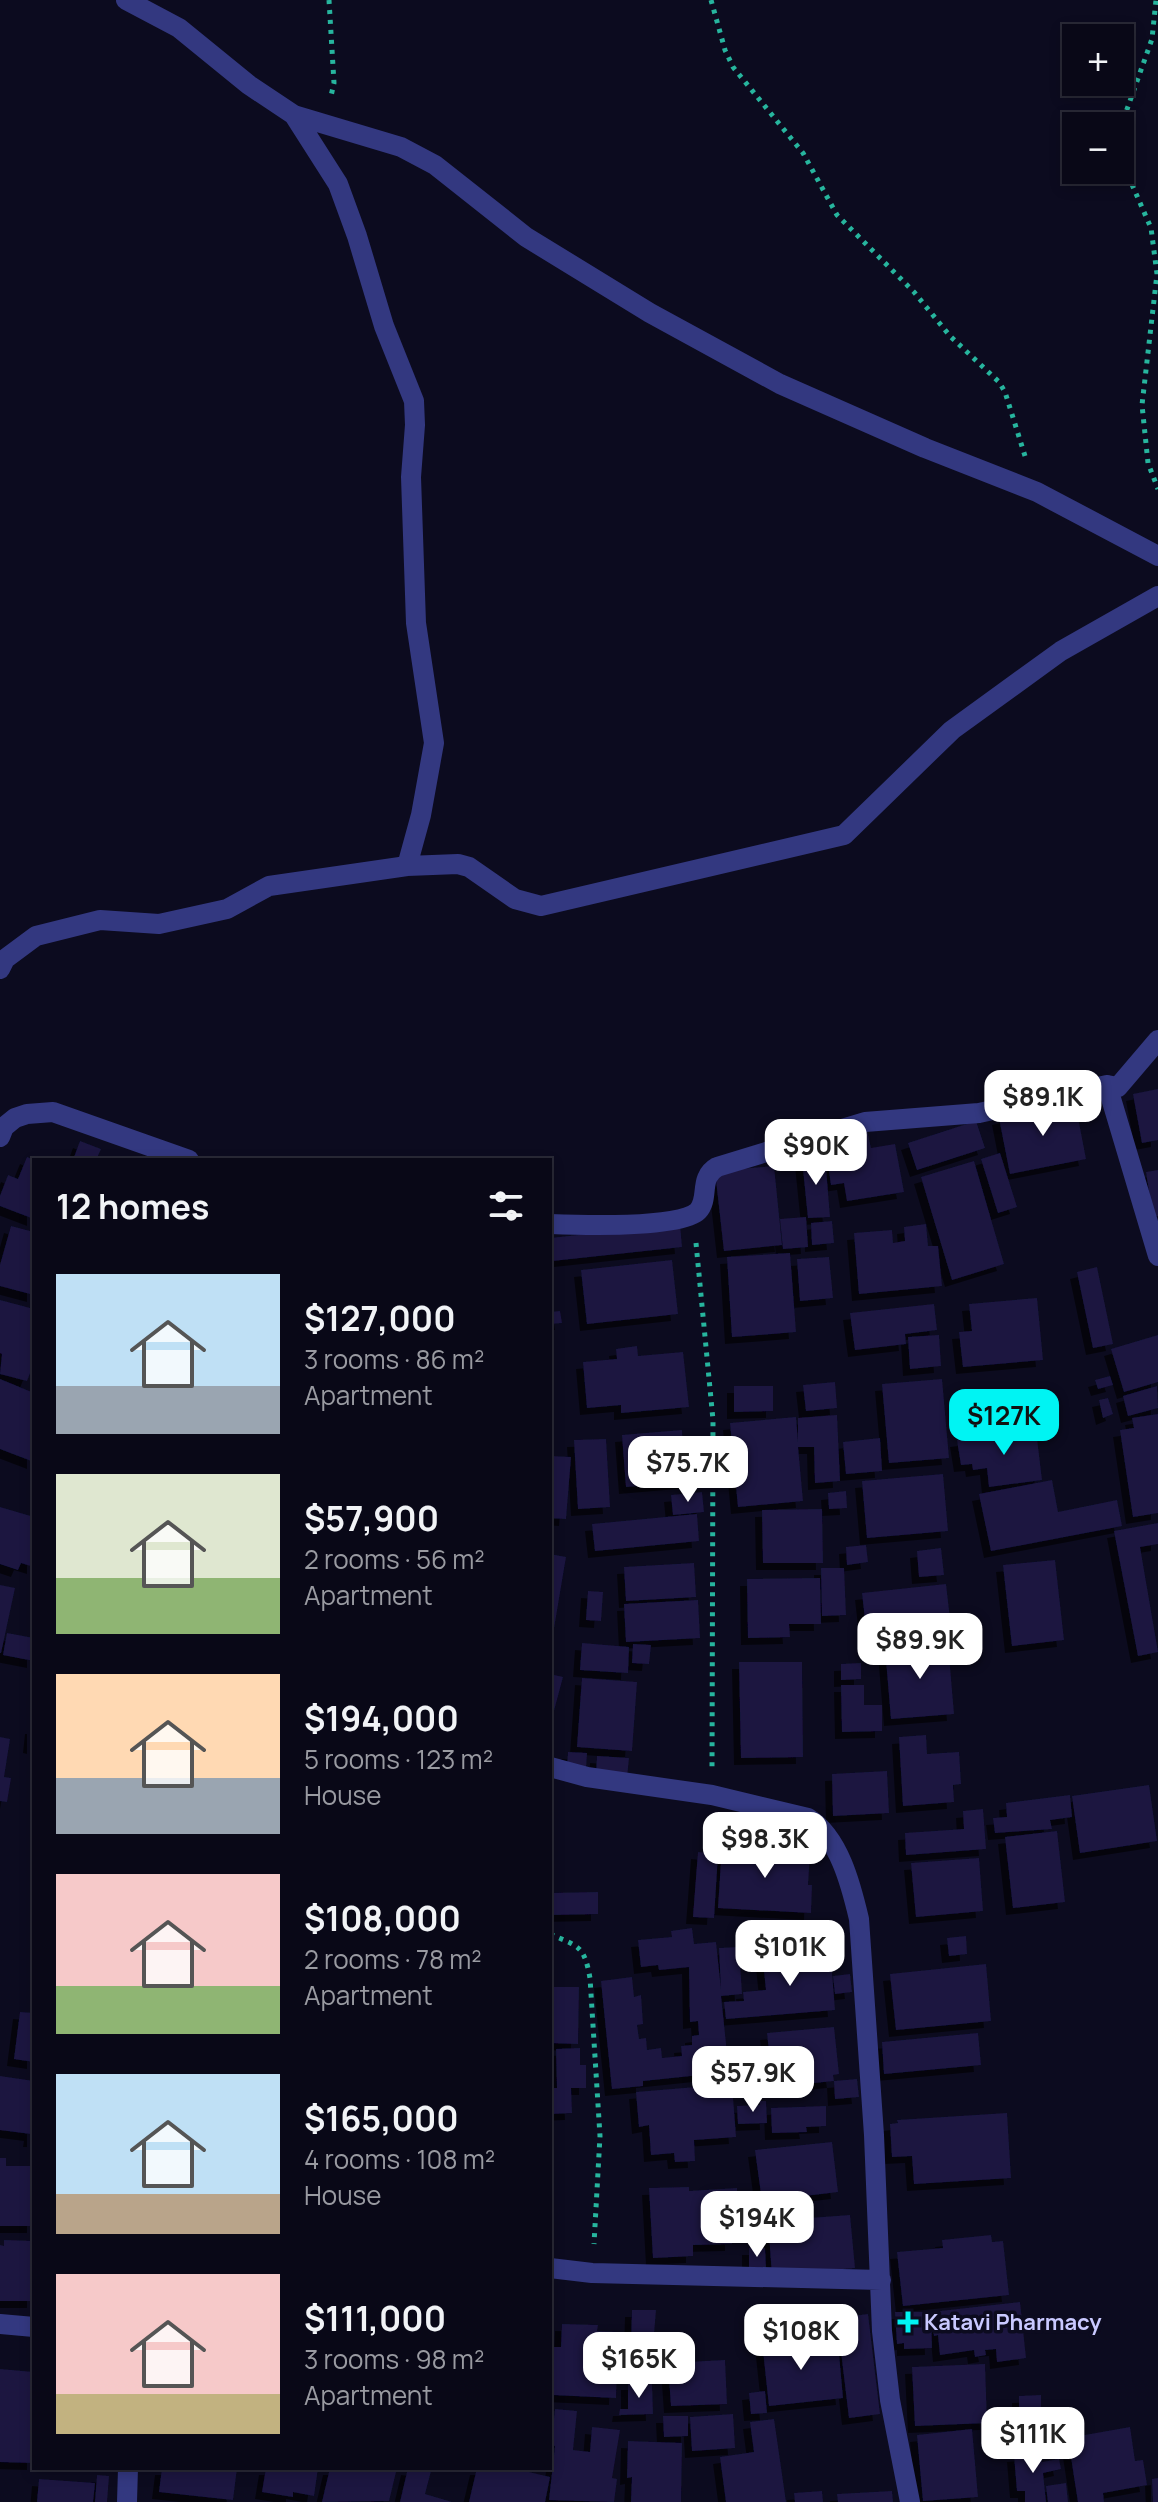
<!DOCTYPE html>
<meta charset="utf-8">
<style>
body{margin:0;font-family:Manrope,sans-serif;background:#121120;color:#f1f3f6;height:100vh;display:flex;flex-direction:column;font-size:30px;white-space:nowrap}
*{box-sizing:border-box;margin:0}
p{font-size:26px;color:#999aa1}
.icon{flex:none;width:44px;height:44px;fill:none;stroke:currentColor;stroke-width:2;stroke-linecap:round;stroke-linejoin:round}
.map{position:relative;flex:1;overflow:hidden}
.side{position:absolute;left:32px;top:1158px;width:520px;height:1312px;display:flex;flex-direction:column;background:#090817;border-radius:0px;box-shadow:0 4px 12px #0003,0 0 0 2px #292936}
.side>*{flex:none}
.fabs{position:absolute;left:1062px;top:24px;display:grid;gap:16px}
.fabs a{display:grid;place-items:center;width:72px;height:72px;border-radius:0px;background:#090817;box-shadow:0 4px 12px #0003,0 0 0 2px #292936;font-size:40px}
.price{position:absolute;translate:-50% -68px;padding:0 18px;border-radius:16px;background:#fff;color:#222;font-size:26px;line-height:52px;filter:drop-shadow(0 2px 4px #0008)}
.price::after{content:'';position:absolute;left:50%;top:48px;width:24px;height:18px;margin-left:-12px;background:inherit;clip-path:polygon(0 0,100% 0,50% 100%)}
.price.active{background:#00f4f3;color:#111}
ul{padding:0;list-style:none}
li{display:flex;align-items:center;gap:24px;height:200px;padding:0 24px}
li span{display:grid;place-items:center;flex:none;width:224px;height:160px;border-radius:0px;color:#555}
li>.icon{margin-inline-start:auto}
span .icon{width:96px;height:96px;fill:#fffc;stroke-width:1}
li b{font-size:34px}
h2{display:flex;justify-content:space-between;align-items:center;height:96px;padding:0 24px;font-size:34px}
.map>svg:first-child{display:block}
.building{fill:#1a1640;filter:url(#shadow)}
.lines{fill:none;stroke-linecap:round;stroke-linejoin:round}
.path{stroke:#27b59e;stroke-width:5;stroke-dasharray:4 6;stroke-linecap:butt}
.minor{stroke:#333880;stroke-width:20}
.poi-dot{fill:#00f4f3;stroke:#0c0b1f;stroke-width:3}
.labels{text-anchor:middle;stroke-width:7;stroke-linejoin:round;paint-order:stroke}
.poi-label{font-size:22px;font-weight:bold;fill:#c9c9ff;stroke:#0c0b1f;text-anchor:start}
</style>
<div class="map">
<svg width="1158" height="2502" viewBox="0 0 1158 2502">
<defs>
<filter id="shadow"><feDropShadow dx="-7" dy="7" stdDeviation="0" flood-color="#0009"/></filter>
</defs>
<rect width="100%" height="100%" fill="#0c0b1f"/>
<path class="building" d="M1158,1089v51l-16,3 -9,-49z
M1075,1102l11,57 -76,15 -11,-56z
M976,1121l9,27 -68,22 -9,-27z
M867,1130l4,18 24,-4 9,48 -57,9 -3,-18 -13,2 -5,-35 25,-5 -2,-12z
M80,1141l21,8 -5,11h-23z
M1000,1153l17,54 -19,6 -17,-54z
M825,1156l5,61 -22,1 -6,-59z
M27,1157l7,3v59l-34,-13v-10l8,-21 10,4z
M974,1161l30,103 -52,16 -31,-103z
M774,1166l8,79 -58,6 -9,-80z
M1158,1170v46h-5l-7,-44z
M806,1217l2,30 -25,2 -3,-30z
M832,1221l2,22 -22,2 -1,-22z
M680,1224l2,23 -130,14 -2,-23z
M926,1224l2,22h10l4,40 -83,8 -5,-61 38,-3 1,13 12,-2 -1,-14z
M11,1226l23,6v63l-34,-9v-21z
M790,1253l6,79 -64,5 -5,-80z
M829,1257l4,41 -33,3 -3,-42z
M672,1260l6,54 -91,10 -6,-54z
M1097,1267l16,77 -20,4 -16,-76z
M1037,1298l6,62 -80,7 -4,-35 13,-1 -3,-27z
M0,1300l34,9v54l-7,18 -27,-7 2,-20 -2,-1z
M934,1304l3,26 -32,4 1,10 -51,6 -5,-37z
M560,1311l2,12 -12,1v-12z
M939,1335l2,31 -31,3 -2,-32z
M1158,1335v47l-34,10 -13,-43z
M637,1346l1,10 45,-4 6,55 -68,6v-8l-34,3 -4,-46 34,-3 -1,-10z
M1110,1376l3,9 -15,4 -3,-9z
M0,1379l34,14v69l-34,-13z
M942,1379l7,79 -60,5 -7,-79z
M835,1382l2,26 -31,3 -3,-26z
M734,1386h39v25l-39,1z
M1157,1386l1,22 -30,8 -5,-20z
M1108,1398l5,16 -10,4 -4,-18z
M1158,1414v99l-25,4 -13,-87 14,-2 -2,-10z
M837,1415l3,66 -25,2 -1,-36h-16l5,54 -65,6 -8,-84 66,-6 2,25v-24z
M682,1430l1,20 10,-1 3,32 -70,6 -4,-52z
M1036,1430l6,50 -53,7 -2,-19 -14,2 -1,-6 -11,1 -4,-25z
M880,1438l2,33 -36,3 -3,-32z
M606,1439l4,68 -32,2 -4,-69z
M550,1456l21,1 -5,62 -16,-1z
M943,1474l5,57 -81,7 -5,-57z
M1052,1480l6,32 59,-12 5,26 -131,25 -12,-57z
M846,1491l1,17 -18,1 -1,-16z
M702,1492l2,20 -31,3 -2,-20z
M0,1507l34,10v50l-13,-4 -3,7 -18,-6z
M822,1509l1,54h-60l-1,-53z
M697,1514l2,27 -104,10 -3,-27z
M1158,1523v21l-18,3 18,105 -20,4 -24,-125z
M866,1545l2,17 -21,3 -1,-18z
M941,1548l3,27 -25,2 -2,-26z
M550,1554l16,3 -14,83h-2z
M1055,1560l9,80 -52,6 -9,-81z
M694,1563l2,34 -70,4 -2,-34z
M821,1568h23l2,47 -24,1z
M820,1578l1,46h-32l1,13 -42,1 -1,-59z
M946,1584l6,52 -84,9 -6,-52z
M0,1585l15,3 -14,65h-1z
M588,1591l15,1 -2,29 -15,-1z
M698,1600l2,38 -74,4 -2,-38z
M7,1633l27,5v23l-31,-6z
M582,1643l47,4 -1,26 -48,-3z
M948,1643l6,71 -63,5 -6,-71z
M633,1644l18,1 -2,19 -17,-1z
M739,1662h63l1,95 -62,1z
M861,1663v16l-20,1v-16z
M550,1674l13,3 -12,45 -1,-1z
M582,1678l55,4 -5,69 -55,-4z
M841,1685h23v20h18v26l-40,1z
M32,1727h2v20l-4,-1z
M926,1735l1,19 32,-2 2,32 -8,1 1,17 -51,4 -4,-69z
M0,1737l10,2 -6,38 7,1 -4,24 -7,-1z
M568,1752l19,1 -1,16 -19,-1z
M597,1756l32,2 -2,20 -31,-3z
M887,1771l2,42 -56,3 -1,-42z
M1149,1785l8,56 -77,12 -8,-57z
M1070,1795l2,22 -22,3 2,9 -57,4 -2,-15 14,-1 -1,-14z
M983,1809l3,40 -80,6 -1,-22 59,-4 -1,-18z
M1057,1831l8,71 -52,6 -8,-71z
M722,1846l88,6 -2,33h4l-1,28 -93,-5z
M698,1852l20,2 -4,64 -21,-1z
M979,1858l4,53 -67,6 -5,-54z
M598,1892v22l-48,1v-22z
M692,1928l2,16 22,-2 5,48 -2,-42 20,-1 3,47 -21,2 8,76 -86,9v5l-31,3 -11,-108 31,-4 2,20 7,-2 2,29 -6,1 2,14 7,-1 1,12 14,-2 1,10 20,-2 -1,-10 11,-1v-9l7,-1 -1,-14 -8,1 -1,-55 -30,3 -1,-5 -17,2 -3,-27 34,-3 -1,-6z
M966,1936l1,18 -18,2 -2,-18z
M830,1948l5,62 -109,9 -2,-17 20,-1 -1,-9 23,-2 -3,-29 39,-3 -1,-8z
M986,1964l5,57 -95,9 -6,-56z
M850,1974l2,18 -17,2 -2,-18z
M550,1987h29l-1,57 -28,-1z
M20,2012l14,1v49l-20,-3z
M834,2027l5,47 -6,1 1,6 23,-2 2,18 -24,2 -1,-18 -61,6 -6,-54z
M978,2033l3,32 -97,9 -2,-32z
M580,2048v17h6v23h-15l1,25 -22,1v-26h7l-1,-39z
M0,2076l34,5v59h-4l1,-6 -31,-4z
M732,2084l4,53 -42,3 1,21 -20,1 -1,-9 -23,2 -2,-30 -10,2 -3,-35z
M760,2101h6l1,22 -29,1 -1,-18 23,-1z
M826,2106v20l-20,1 1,5 -35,1 -1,-25z
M1007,2113l4,65 -97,6 -2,-28 -20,1 -2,-33 8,-1 -1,-3z
M832,2142l6,50 -76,9 -7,-51z
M0,2158h6v8h28v60h-34z
M689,2187v4l48,-3 1,29 7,-1 1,17 -14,1v10l-39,1v11l-40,2 -4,-70z
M850,2215l5,53 -83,7 -4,-54z
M991,2235l1,7 11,-1 6,54 -106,11 -6,-54 46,-4 -1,-8z
M4,2240l30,1v60h-34v-56l4,1z
M749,2248h16l1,21h-17z
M1020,2302l6,56 -29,4 -1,-13 -11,1 1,5 -11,2 -1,-7 -34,5 -2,-20 -4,1 -3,-20 1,32 -28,1v-6l-7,1 -2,-32h36z
M632,2310h24l-3,36h-22z
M868,2314l12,100 -31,4 -12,-100z
M562,2324l36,1 -1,6 21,1 -2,66 -63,-3v-27h-3v-21h11z
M802,2337v9l36,-3 5,55 -74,8 -7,-65z
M725,2360l2,44 -56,2 -3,-43z
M985,2364l2,59 -72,3 -3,-59z
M0,2369l34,3 -3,61h3v30l-34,-1z
M628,2383h24l1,31 -34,1 1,-6h8z
M765,2391l2,22 -16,1 -2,-21z
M1041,2395v17l-22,1v-17z
M555,2409l22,2 -4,39 17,2 2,-25 28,3 -8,48 5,1 -3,23 -65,-2 6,-54 -4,-1z
M733,2414l2,34 -43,3 -2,-34z
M663,2416h25v20l-24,1z
M774,2419l12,83h-60l-6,-45 34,-5 -4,-30z
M1063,2420l4,25 -27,4 -3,-25z
M1130,2427l5,34 8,-1 4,25 -44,8 1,9h-26l-10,-64z
M972,2429l6,68 -55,4 -6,-66z
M628,2441l54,2 -1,59h-50l1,-25 -5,1z
M1041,2453l1,9 17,-3 2,10 -18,4 3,29h-21v-11h-8l-3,-36z
M162,2468h75l-4,32 -74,-8z
M266,2468h52l-4,28 -21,-4v5l-31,-5z
M330,2468h67l-8,33 -67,1z
M408,2468l23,3 -6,23 27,8h-52z
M477,2468h35l38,9 -5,25h-76z
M97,2475l12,1 -2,26h-12z
M1158,2478v24h-5l-1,-23z
M39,2479l56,4 -2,19h-56z
M1066,2483l2,19h-20l-2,-16z
M822,2491l1,11h-28l-1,-9z
M892,2491l1,11h-55l-1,-8z"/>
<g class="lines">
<path class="path" d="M329,0l5,83 -3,13
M711,0l14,50 8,17 70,86 34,62 77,77 36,44 49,46 6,10 20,64
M1120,129l32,-90 4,-39
M1120,157l31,71 6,46 -15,131 6,58 10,26
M696,1243l17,177 -1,348
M550,1934c29,13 34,11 40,44l10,158 -6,108"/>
<path class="minor" d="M126,0l53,28 70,57 45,30 107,32 34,18 91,72 124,76 130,71 145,64 112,44 121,64
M294,115l44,69 19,52 27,90 30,75 1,24 -4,52 5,146 18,120 -13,72 -14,51
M0,969l5,-10 31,-23 64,-16 59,4 68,-15 42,-23 138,-20 51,-2 11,3 46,32 26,7 303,-71 108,-105 109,-79 97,-55
M1107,1085l11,2 40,-47
M0,1137l4,-10 11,-9 12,-4 26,-2 136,48
M550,1224c26,1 131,5 148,-13 12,-13 0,-33 19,-44l148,-45 114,-9 128,-28 51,171
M550,1767l37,10 125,18 96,23c31,19 43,67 51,101l15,216 8,196 8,69 20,102
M550,2268l42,5 289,7
M0,2324l34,3
M127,2502l1,-34"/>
</g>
<path class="poi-dot" d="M904 2310h8v8h8v8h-8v8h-8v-8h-8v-8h8z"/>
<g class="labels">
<g class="poi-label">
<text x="924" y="2330">Katavi Pharmacy</text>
</g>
</g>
</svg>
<div class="fabs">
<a>+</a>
<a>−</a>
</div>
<b class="price" style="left:1043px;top:1138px">$89.1K</b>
<b class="price" style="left:816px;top:1187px">$90K</b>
<b class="price active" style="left:1004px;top:1457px">$127K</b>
<b class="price" style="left:688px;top:1504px">$75.7K</b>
<b class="price" style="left:920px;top:1681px">$89.9K</b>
<b class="price" style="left:765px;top:1880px">$98.3K</b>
<b class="price" style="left:790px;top:1988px">$101K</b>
<b class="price" style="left:753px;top:2114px">$57.9K</b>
<b class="price" style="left:757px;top:2259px">$194K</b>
<b class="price" style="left:801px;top:2372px">$108K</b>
<b class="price" style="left:639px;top:2400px">$165K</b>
<b class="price" style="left:1033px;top:2475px">$111K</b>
<section class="side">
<h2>12 homes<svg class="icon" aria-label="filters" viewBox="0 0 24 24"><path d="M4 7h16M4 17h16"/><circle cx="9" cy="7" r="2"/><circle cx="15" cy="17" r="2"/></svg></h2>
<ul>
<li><span style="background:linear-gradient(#bfe0f5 70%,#9aa5b1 0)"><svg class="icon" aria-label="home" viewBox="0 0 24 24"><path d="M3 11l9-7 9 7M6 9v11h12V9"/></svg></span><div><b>$127,000</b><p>3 rooms · 86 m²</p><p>Apartment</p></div></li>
<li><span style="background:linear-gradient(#dfe7d0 65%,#8fb573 0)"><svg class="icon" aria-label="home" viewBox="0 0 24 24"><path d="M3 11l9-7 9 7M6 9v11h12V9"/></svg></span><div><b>$57,900</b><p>2 rooms · 56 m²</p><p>Apartment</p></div></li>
<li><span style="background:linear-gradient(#ffd9b3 65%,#9aa5b1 0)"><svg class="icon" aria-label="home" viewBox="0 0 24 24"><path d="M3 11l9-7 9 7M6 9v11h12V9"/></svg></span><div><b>$194,000</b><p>5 rooms · 123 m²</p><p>House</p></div></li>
<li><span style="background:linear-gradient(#f6c9c9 70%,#8fb573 0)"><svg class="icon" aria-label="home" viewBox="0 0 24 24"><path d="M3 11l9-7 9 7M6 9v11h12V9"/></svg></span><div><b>$108,000</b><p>2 rooms · 78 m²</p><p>Apartment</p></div></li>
<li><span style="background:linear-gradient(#bfe0f5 75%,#b9a48a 0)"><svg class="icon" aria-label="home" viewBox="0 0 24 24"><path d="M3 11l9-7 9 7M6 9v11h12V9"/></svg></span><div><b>$165,000</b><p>4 rooms · 108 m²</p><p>House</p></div></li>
<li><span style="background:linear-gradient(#f6c9c9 75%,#c2b280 0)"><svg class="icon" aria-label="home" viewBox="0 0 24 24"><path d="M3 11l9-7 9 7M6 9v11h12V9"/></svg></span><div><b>$111,000</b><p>3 rooms · 98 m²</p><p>Apartment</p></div></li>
</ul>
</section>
</div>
